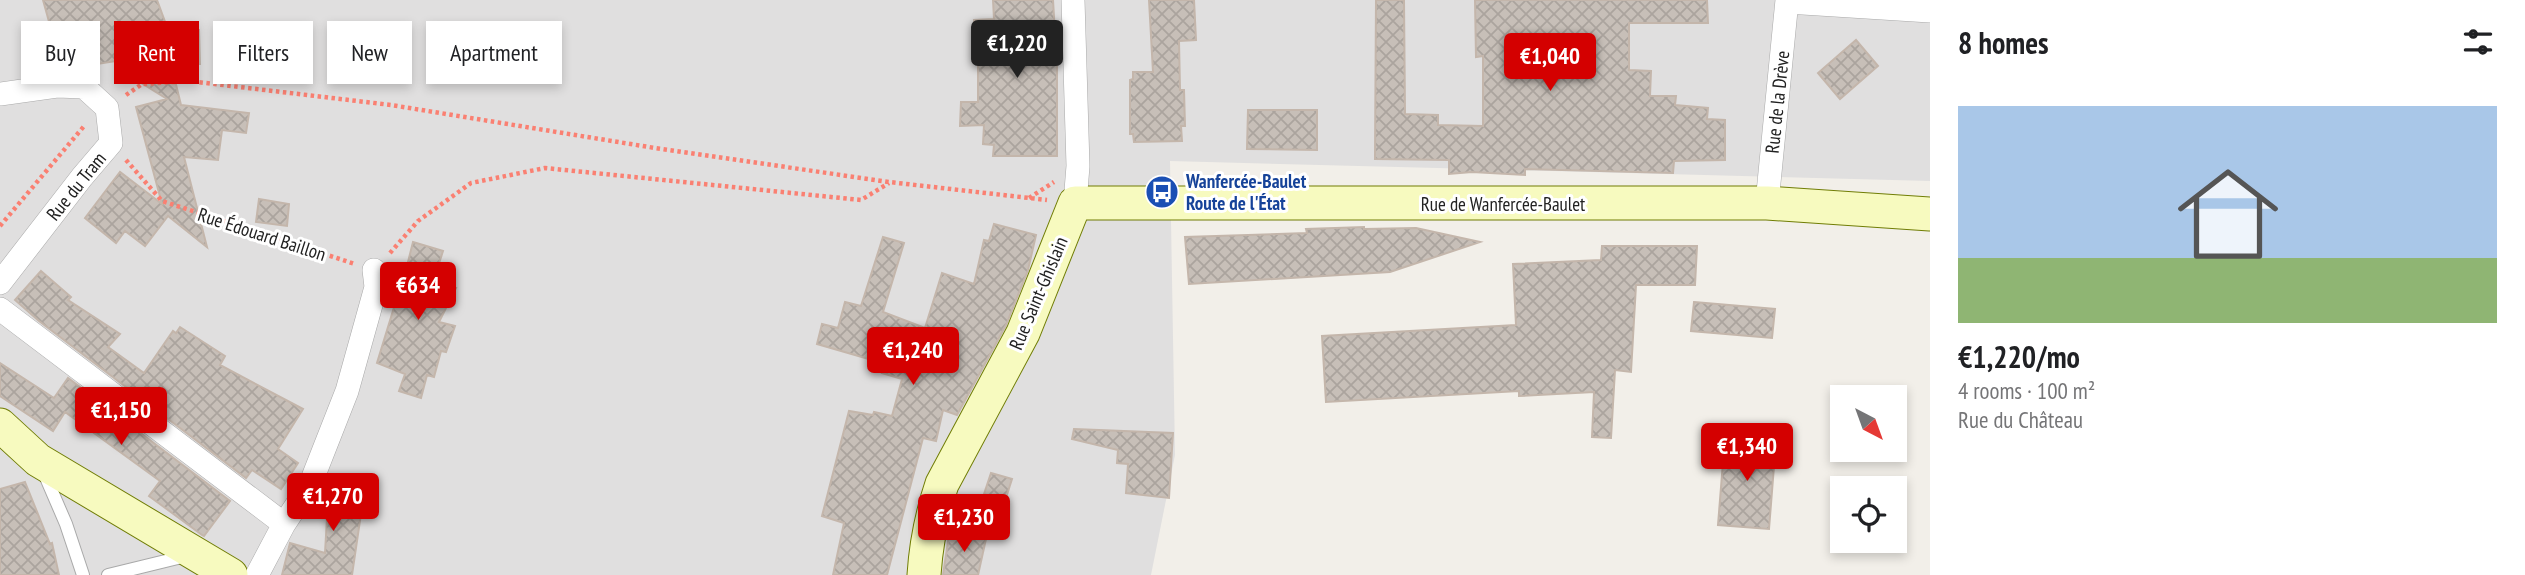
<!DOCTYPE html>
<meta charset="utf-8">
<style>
body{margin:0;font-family:"PT Sans Narrow",sans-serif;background:#f2f2f2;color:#202124;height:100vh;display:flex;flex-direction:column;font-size:26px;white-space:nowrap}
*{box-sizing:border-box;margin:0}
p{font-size:23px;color:#757577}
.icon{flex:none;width:38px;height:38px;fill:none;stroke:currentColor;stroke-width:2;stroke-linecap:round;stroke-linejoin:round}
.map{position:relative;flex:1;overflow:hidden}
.side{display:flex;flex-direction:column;background:#fff;width:595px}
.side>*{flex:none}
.banner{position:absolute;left:21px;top:21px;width:665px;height:63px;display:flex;gap:14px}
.needle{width:46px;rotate:139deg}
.tools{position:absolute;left:1830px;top:385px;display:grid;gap:14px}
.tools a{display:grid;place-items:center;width:77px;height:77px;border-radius:0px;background:#fff;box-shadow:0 4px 10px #0003;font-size:35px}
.price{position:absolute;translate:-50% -60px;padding:0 16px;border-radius:7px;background:#d40000;color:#fff;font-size:23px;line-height:46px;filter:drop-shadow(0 2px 4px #0008)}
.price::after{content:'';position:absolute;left:50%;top:42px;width:21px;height:16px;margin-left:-10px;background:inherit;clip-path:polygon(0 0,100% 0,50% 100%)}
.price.on{background:#222;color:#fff}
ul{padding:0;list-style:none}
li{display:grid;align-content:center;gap:14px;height:371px;padding:0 28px}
li span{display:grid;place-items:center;height:217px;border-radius:0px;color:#555}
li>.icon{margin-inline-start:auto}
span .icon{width:126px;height:126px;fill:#fffc;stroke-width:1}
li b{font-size:30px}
h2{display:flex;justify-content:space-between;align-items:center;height:84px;padding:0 28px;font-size:30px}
.pill{padding:0 24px;border-radius:0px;background:#fff;box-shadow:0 4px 10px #0003;font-size:24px;line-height:63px}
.pill.on{background:#d40000;color:#fff}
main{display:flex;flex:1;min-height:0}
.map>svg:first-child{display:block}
.residential{fill:#e0dfdf}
.building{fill:url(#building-cross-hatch);stroke:#c4b6ab;stroke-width:2}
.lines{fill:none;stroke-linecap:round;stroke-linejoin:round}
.service-casing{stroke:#a9a9a9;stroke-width:14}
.minor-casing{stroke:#a9a9a9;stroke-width:24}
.secondary-casing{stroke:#707d05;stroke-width:35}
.path{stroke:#fa8072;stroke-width:4.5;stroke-dasharray:3.5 3.5;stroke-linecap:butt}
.service{stroke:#fff;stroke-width:12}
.minor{stroke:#fff;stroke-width:23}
.secondary{stroke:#f7fabf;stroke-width:33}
.labels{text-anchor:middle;stroke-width:6;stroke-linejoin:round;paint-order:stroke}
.street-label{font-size:19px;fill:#222;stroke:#fff}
.transit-label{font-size:19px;font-weight:bold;fill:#164399;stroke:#fff;text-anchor:start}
</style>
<main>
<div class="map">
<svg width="1930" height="575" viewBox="0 0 1930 575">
<defs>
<pattern id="building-cross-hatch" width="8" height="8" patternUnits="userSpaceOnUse" patternTransform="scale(1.75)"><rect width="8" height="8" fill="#c7bfb8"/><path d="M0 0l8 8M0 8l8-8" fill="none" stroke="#aba49e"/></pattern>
</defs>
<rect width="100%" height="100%" fill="#f2efe9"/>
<path class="residential" d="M0,0h1930v181l-760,-20 5,294 -24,120h-1151z"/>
<path class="building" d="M43,0h114l10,27 4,-1v4h28l1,34h-29l10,41 68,8 -3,20 -24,-3 -4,30 -34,-3 23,90 -39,-31 -23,30 -20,-15 -9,12 -31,-25 35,-46 42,32 -26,-97 31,-8 -40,-25 -5,-14 -95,15 -3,-24 18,-2 -2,-10 13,-3z
M993,0h60l4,67v89h-64l1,-11 -11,-1 1,-19 -24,1 1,-24h17v-53h-3l-1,-29 20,-1z
M1149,0h45l2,40 -17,1 1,49h4l1,36h-4l1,15 -48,1 -1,-8h-3v-54l3,-1v-7h20z
M1376,0h28l1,114 33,1v10l45,1v-70l-7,1 -1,-57h232l1,23h-79v47l22,1 -1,25h26l-1,9 33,3 -1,11 18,1v40l-51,1 -1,12 -148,-4v6l-53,-3 -23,2v-14l-74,-1z
M1856,40l22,26 -38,33 -22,-26z
M1248,110h69v40l-70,-1z
M259,199l30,5 -2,22 -31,-4z
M994,224l42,11 -8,35 -22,55 -49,90 -14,-5 -7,31 -13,-3 -36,137h-54l11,-52 -22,-7 27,-105 24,4 1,-3 18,4 10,-37 -20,-6 4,-9 -69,-20 5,-20 16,4 7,-26 16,4 22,-69 21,6 -21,69 42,16 17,-55 32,11 10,-44 5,1z
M1364,227v2l52,-1 64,14 -90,30 -201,12 -4,-47 122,-4 -1,-4z
M413,242l30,9 -10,31 23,6 -17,34 16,4 -9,26 -5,-1 -7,26 -7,-2 -6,23 -22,-7 6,-17 -28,-11 19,-62 2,1z
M1602,246h95l-2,39h-59l-5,87 -16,-2 -4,68 -19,-1 2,-45 -75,4v-5l-193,11 -4,-66 194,-11 -3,-61 88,-4z
M41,271l30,26 -3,3 52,34 -12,13 36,26 29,-42 3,2 4,-6 45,29 -5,9 83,44 -25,40 20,14 -17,26 -29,-19 -6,8 -207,-157 -24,-21z
M1694,302l81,7 -3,29 -81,-7z
M0,363l54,35 14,-20 162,123 -26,35 -2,-1 -53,-39 11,-15 -95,-69 -12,19 -53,-35z
M1074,429l99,4 -4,65 -43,-5 2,-29 -11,-1 1,-13 -46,-11z
M1725,437l51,4 -7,88 -51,-4z
M991,473l21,6 -7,22 -21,-7z
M328,477l42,8 -4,23 -4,-1 -10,68h-70l8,-32 35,10 3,-53 -10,-2z
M25,482l25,62 2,-1 7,32h-59v-86z
M950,528l36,11 -8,36h-35z"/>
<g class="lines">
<defs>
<path id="service" d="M44,473l22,51 17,51
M108,575l78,-19"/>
<path id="minor" d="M1073,0l5,166 -3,37
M1787,2l143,9
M0,94l57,-8 27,1 23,21 4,35 -29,34 -82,106
M1767,203l20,-203
M0,309l284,215
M257,575l27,-51 26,-39 37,-94 29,-104 -2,-17"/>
<path id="secondary" d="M0,425l38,35 193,115
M924,575c2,-32 8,-61 18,-91l81,-151 52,-130h692l163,11"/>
</defs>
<use href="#service" class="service-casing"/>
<use href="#minor" class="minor-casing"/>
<use href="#secondary" class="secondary-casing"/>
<path class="path" d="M126,95l16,-11 47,-3 202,24 264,43 234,34 158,18
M126,160l36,41 193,63
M1029,198l25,-16
M0,226l85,-101
M390,253l28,-32 53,-38 74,-15 316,32 28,-17"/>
<use href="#service" class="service"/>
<use href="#minor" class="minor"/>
<use href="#secondary" class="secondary"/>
</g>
<defs>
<symbol id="bus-disc" viewBox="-11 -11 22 22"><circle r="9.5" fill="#1a4fb4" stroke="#fff"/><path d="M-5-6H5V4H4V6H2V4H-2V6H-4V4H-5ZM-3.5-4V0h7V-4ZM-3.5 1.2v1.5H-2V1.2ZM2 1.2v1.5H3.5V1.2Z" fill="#fff"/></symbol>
</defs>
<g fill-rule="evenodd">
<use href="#bus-disc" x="1143" y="173" width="38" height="38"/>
</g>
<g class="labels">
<g class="street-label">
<text transform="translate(1777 102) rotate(-84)" y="7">Rue de la Drève</text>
<text transform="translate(76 186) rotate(-51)" y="7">Rue du Tram</text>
<text x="1503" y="211">Rue de Wanfercée-Baulet</text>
<text transform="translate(262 234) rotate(18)" y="7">Rue Édouard Baillon</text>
<text transform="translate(1038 293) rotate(-67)" y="7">Rue Saint-Ghislain</text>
</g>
<g class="transit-label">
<text x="1186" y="188">Wanfercée-Baulet<tspan x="1186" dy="22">Route de l'État</tspan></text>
</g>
</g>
</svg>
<div class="tools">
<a><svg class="needle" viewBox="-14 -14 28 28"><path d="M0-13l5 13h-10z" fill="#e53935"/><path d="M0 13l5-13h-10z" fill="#757577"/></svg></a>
<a><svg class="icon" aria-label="locate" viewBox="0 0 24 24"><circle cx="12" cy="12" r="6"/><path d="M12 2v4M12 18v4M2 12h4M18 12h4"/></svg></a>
</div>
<b class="price on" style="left:1017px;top:80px">€1,220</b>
<b class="price" style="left:1550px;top:93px">€1,040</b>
<b class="price" style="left:418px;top:322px">€634</b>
<b class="price" style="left:913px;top:387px">€1,240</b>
<b class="price" style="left:121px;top:447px">€1,150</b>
<b class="price" style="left:1747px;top:483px">€1,340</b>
<b class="price" style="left:333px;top:533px">€1,270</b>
<b class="price" style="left:964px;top:554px">€1,230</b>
<div class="banner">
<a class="pill">Buy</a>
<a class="pill on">Rent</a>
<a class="pill">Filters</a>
<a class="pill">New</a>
<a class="pill">Apartment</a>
</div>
</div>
<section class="side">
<h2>8 homes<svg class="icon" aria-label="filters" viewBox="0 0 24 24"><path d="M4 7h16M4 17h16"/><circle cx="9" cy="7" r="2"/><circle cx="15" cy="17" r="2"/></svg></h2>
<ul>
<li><span style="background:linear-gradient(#a9c7e8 70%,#8fb573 0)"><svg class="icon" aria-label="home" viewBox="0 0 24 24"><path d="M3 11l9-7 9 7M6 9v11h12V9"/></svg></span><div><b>€1,220/mo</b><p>4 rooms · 100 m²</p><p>Rue du Château</p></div></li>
</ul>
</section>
</main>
